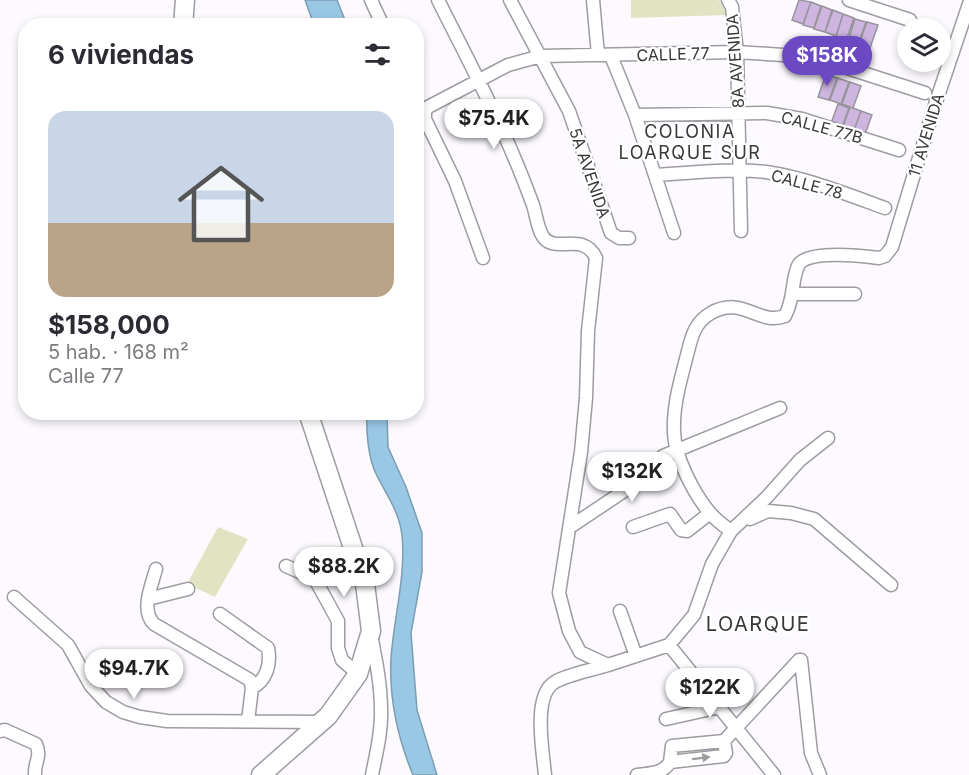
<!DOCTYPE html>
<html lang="es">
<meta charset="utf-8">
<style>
body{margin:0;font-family:Inter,sans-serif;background:#f2f2f3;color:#2b2b33;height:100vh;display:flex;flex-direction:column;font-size:22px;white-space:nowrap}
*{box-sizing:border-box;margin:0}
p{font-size:20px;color:#7c7c81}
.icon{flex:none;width:33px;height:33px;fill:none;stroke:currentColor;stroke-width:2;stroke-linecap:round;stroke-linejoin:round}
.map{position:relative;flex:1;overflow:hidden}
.drawer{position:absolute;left:18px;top:18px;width:406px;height:402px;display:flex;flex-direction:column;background:#fff;border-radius:24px;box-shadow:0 3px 9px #0003}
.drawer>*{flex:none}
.fabs{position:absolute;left:897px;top:18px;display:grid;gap:12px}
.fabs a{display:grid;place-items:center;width:54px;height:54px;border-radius:50%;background:#fff;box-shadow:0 3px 9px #0003;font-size:30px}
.price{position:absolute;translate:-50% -51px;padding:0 14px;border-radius:21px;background:#fff;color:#222;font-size:20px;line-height:39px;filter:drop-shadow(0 2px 3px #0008)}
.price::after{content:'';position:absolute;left:50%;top:36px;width:18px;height:14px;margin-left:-9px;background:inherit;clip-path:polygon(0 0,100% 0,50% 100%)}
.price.active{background:#6a49c2;color:#fff}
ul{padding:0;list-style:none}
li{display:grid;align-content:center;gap:12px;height:318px;padding:0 30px}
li+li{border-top:2px solid #e1e1e2}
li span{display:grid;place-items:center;height:186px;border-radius:18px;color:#555}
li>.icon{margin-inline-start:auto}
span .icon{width:108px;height:108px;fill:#fffc;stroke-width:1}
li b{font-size:26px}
h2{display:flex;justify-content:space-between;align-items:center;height:72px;padding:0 30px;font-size:26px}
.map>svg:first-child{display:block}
.green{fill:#e1e4c3}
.water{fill:#99c8e5;stroke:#7c9db2;stroke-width:1.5}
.building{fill:#cdb5df;stroke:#98949b;stroke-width:1.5}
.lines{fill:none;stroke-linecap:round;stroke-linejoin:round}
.minor-casing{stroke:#9f9ba2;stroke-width:15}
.highway-casing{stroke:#9f9ba2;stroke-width:21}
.minor{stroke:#fff;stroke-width:12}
.highway{stroke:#fff;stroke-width:18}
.oneway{fill:#9c9c9d}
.labels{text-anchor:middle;stroke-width:4.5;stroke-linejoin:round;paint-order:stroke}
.street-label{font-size:16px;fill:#39383b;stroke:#fff}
.neighbourhood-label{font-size:18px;letter-spacing:1.5px;fill:#39383b;stroke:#fff}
.quarter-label{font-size:20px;letter-spacing:1.5px;fill:#39383b;stroke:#fff}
</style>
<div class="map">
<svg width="969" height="775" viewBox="0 0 969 775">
<rect width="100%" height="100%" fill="#fdfaff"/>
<path class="green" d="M631,0h88l9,15 -97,3z
M218,527l30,12 -33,58 -28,-13z"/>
<path class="water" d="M305,0h32l10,25h-33z
M367,413h20l1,34 18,40 16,46v39l-11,61 6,77 20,65h-24c-15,-36 -24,-77 -22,-117 3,-41 15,-82 11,-123 -3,-23 -15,-40 -25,-59 -9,-17 -11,-45 -10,-63z"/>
<path class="building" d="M799,0l12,2 -8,22 -11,-4z
M811,2l10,4 -7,22 -11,-3z
M822,6l10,4 -7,22 -11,-3z
M833,10l10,4 -7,22 -11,-4z
M843,14l11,4 -8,23 -10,-4z
M855,19l11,3 -8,23 -10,-4z
M867,22l11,3 -8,23 -11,-4z
M857,44l11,4 -8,23 -11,-4z
M826,74l11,4 -8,22 -11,-3z
M838,78l11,4 -8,22 -11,-4z
M850,82l11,4 -8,22 -11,-4z
M838,104l11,4 -8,22 -11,-4z
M850,107l11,4 -8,22 -11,-4z
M861,111l11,4 -8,22 -11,-4z"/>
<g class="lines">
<defs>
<path id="minor" d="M371,0l12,26
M438,0c26,52 54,104 76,157 7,16 13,32 19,48 3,9 4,21 9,30 11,21 41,-5 54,23l-8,73 -2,67 -5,54 -22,141 10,38 11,21 28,13 61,-20 25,-30 18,-51 19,-33 36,-34 33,-37 28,-22
M510,0l59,111 42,122 8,5h10
M593,0l5,55
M728,0l4,7 5,45 4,179
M849,0l61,20
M611,56l24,59 39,118
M635,115l132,-2 35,6 97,31
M655,175c36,-2 75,-7 111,-3 41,6 80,22 119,36
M483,258l-28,-77 -30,-62v-8l3,-4 80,-42 33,-9 196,-4 46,3 55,10 87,28
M793,294h62
M750,519l18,-8 23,2 23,6 77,66
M570,527l54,-36 39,-35 117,-48
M633,527l37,-13 11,16 6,1 23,-18
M731,531c-7,-5 -15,-11 -21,-18 -16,-19 -36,-57 -36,-82 -1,-25 6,-49 12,-72 5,-19 7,-36 25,-46 32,-18 47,13 74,3 10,-19 6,-34 13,-50 7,-17 65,-10 81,-8l6,-2 7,-9 43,-142 34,-101
M286,566l18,8 12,7 22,40v27l4,12 16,14
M156,569c-4,16 -16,41 -2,55l96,56 2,8 -4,33
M14,597l54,48 23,41 15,16 17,10 17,5 27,4 154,1
M148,599l40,-10
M620,611l16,45
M220,614l48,34c3,16 -1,32 -16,40
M371,635c5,25 10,50 10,75 1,22 -5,44 -9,65
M669,645l105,130
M666,719l54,-12
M0,731l5,-1 31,14c6,14 -2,17 -1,31
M724,741l2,12 -2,3 -54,6 2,-16 52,-5 75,-81h2l10,93 9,22
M545,775c-2,-23 -13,-80 10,-93 13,-8 38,-12 53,-17
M637,775c13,-2 26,-1 33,-13"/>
<path id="highway" d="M183,26l2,-26
M261,775l67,-59 30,-42 13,-43 -6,-47 -57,-172"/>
</defs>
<use href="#minor" class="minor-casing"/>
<use href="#highway" class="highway-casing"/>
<use href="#minor" class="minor"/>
<use href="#highway" class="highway"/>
</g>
<defs><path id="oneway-solid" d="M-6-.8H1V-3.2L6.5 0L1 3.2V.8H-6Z" transform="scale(1.5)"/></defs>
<use class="oneway" href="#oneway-solid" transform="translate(701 758) rotate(-7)"/>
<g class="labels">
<g class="street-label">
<text transform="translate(673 54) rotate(-2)" y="6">CALLE 77</text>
<text transform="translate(735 61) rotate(-94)" y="6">8A AVENIDA</text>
<text transform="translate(822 127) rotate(15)" y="6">CALLE 77B</text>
<text transform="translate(926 135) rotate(-73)" y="6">11 AVENIDA</text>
<text transform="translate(590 173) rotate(71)" y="6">5A AVENIDA</text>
<text transform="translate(807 184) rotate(15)" y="6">CALLE 78</text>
</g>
<g class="neighbourhood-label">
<text x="690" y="138">COLONIA<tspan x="690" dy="21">LOARQUE SUR</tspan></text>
</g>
<g class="quarter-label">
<text x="758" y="631">LOARQUE</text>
</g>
</g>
</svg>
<div class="fabs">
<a><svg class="icon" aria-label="layers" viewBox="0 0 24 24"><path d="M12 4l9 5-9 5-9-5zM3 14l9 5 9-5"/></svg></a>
</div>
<b class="price active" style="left:827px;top:87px">$158K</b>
<b class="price" style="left:494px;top:150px">$75.4K</b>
<b class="price" style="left:632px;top:503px">$132K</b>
<b class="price" style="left:344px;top:598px">$88.2K</b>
<b class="price" style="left:134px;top:700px">$94.7K</b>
<b class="price" style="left:710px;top:719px">$122K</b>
<section class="drawer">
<h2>6 viviendas<svg class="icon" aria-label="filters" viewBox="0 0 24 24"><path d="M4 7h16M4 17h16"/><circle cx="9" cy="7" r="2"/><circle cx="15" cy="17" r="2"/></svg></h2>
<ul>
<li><span style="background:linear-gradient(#c9d6e8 60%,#b9a48a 0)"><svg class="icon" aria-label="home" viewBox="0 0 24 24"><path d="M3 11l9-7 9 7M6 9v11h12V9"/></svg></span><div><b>$158,000</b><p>5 hab. · 168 m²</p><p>Calle 77</p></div></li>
</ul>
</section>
</div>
